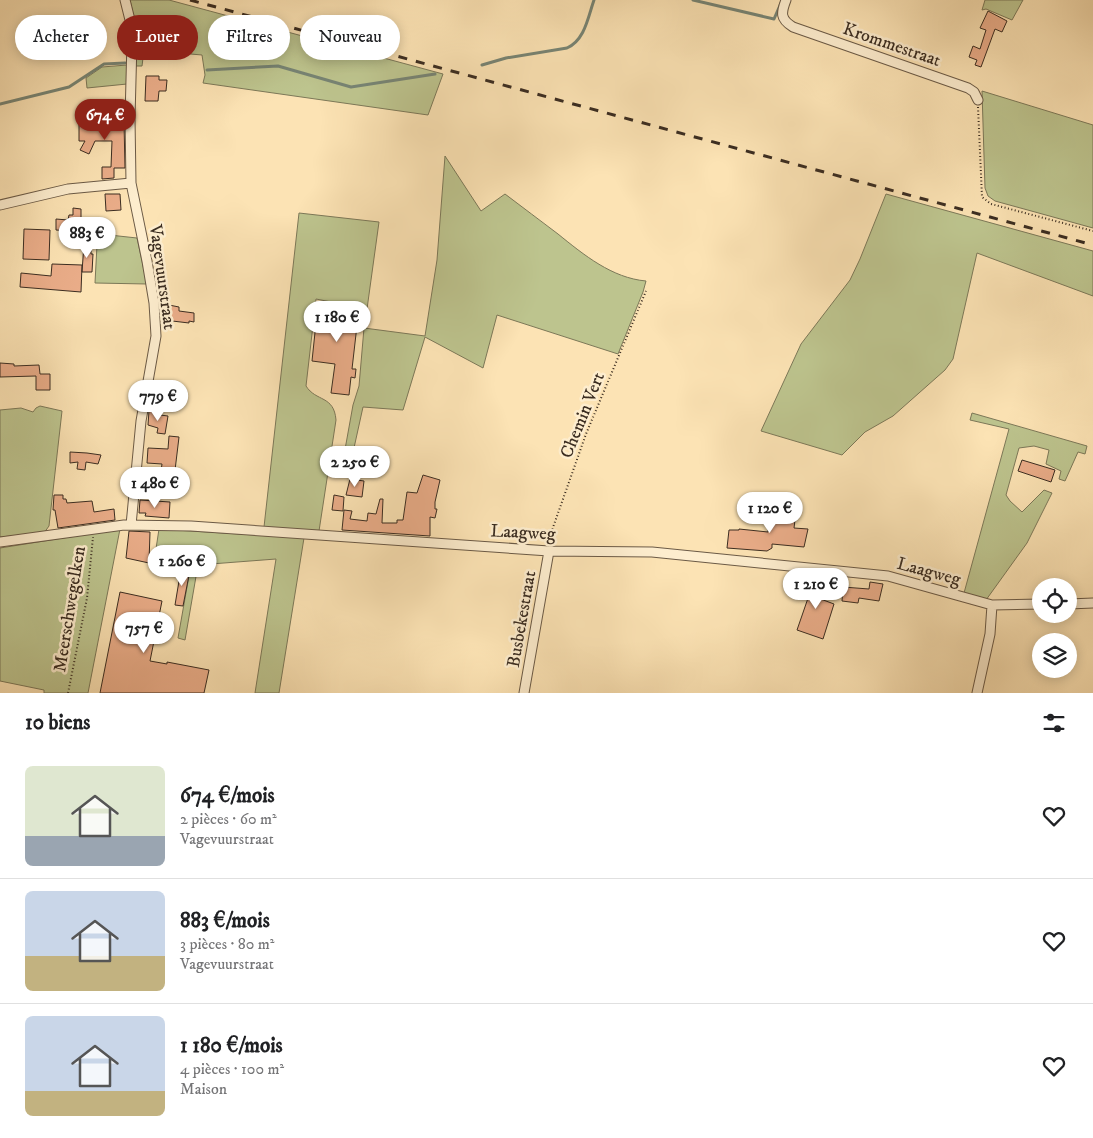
<!DOCTYPE html>
<html lang="fr">
<meta charset="utf-8">
<style>
body{margin:0;font-family:"IM FELL DW Pica",serif;background:#f6f6f6;color:#202124;height:100vh;display:flex;flex-direction:column;font-size:19px;white-space:nowrap}
*{box-sizing:border-box;margin:0}
p{font-size:16px;color:#757577}
.icon{flex:none;width:28px;height:28px;fill:none;stroke:currentColor;stroke-width:2;stroke-linecap:round;stroke-linejoin:round}
.map{position:relative;height:693px;overflow:hidden}
.side{display:flex;flex-direction:column;background:#fff;flex:1}
.side>*{flex:none}
.top-card{position:absolute;left:15px;top:15px;width:500px;height:45px;display:flex;gap:10px}
.fabs{position:absolute;left:1032px;top:578px;display:grid;gap:10px}
.fabs a{display:grid;place-items:center;width:45px;height:45px;border-radius:50%;background:#fff;box-shadow:0 2px 12px #0003;font-size:25px}
.price{position:absolute;translate:-50% -42px;padding:0 11px;border-radius:18px;background:#fff;color:#222;font-size:16px;line-height:32px;filter:drop-shadow(0 1px 2px #0008)}
.price::after{content:'';position:absolute;left:50%;top:30px;width:15px;height:11px;margin-left:-8px;background:inherit;clip-path:polygon(0 0,100% 0,50% 100%)}
.price.current{background:#8f2418;color:#fff}
ul{padding:0;list-style:none}
li{display:flex;align-items:center;gap:15px;height:125px;padding:0 25px}
li+li{border-top:1px solid #e0e0e0}
li span{display:grid;place-items:center;flex:none;width:140px;height:100px;border-radius:8px;color:#555}
li>.icon{margin-inline-start:auto}
span .icon{width:60px;height:60px;fill:#fffc;stroke-width:1}
li b{font-size:21px}
h2{display:flex;justify-content:space-between;align-items:center;height:60px;padding:0 25px;font-size:21px}
.tag{padding:0 18px;border-radius:22px;background:#fff;box-shadow:0 2px 12px #0003;font-size:18px;line-height:45px}
.tag.current{background:#8f2418;color:#fff}
.map>svg:first-child{display:block}
.green{fill:#bdc48e;stroke:#7c7858}
.lines{fill:none;stroke-linecap:round;stroke-linejoin:round}
.stream{stroke:#778474;stroke-width:3}
.building{fill:#eaad89;stroke:#3b2d21}
.street-casing{stroke:#6b5a46;stroke-width:11}
.path{stroke:#3b2d21;stroke-width:2;stroke-dasharray:1 2.5;stroke-linecap:butt}
.street{stroke:#fdedce;stroke-width:9}
.rail{stroke:#3b2d21;stroke-width:3;stroke-dasharray:9 9;stroke-linecap:butt}
.labels{text-anchor:middle;stroke-width:5;stroke-linejoin:round;paint-order:stroke}
.street-label{font-size:18px;fill:#3b2d21;stroke:#fdedce}
</style>
<div class="map">
<svg width="1093" height="693" viewBox="0 0 1093 693">
<rect width="100%" height="100%" fill="#fce3b4"/>
<filter id="stains"><feTurbulence type="fractalNoise" baseFrequency=".004" numOctaves="4"/><feColorMatrix values="0 0 0 0 .2 0 0 0 0 .09 0 0 0 0 .02 0 0 0 .5 -.17"/></filter>
<radialGradient id="worn" r=".72"><stop offset=".6" stop-color="#630" stop-opacity="0"/><stop offset="1" stop-color="#630" stop-opacity=".3"/></radialGradient>
<path class="green" d="M130,0h39l274,74 -15,41 -225,-32 2,-8 -3,-20 -58,-5 -2,16h-6v-39z
M985,0h38l-11,20 -26,-11 -4,1z
M127,65v19l-40,4 -1,-10 16,-11z
M982,91l111,34v103l-98,-27 -7,-5 -3,-8z
M445,156l36,55 24,-17c18,13 35,27 53,40 26,21 54,44 88,47l-3,11 -25,62 -121,-39 -14,53 -58,-31 -22,73 -40,-3 -11,50 -8,-2 9,-50 6,-19 5,-58 61,8 12,-76z
M886,194l207,57v45l-116,-43 -24,106 -8,11 -52,46 -28,16 -23,23 -81,-24 40,-87 49,-64 10,-21z
M299,213l80,9 -12,87 -51,-10 -10,87c10,16 28,9 30,34l-17,111 -55,-4z
M91,233l46,5 10,46 -52,-1 2,-38 -7,-1z
M40,406l22,5 -13,115 -5,7 -44,4v-127l21,-2 12,4 3,-4z
M972,413l115,33 -2,8 -7,-2 -13,29 -6,-2 2,-8 -15,-7 3,-14 -15,-4 -15,2 -13,47 4,6 12,11 22,-22 8,3 -25,50 -41,57 -22,-7 45,-164 -39,-9z
M120,529l-32,164h-44v-3l-44,-9v-133z
M159,529l145,9 -25,155h-24l21,-134 -78,6 -13,75 -7,-2 12,-68 -36,-8z"/>
<g class="lines">
<path class="stream" d="M693,0l81,19 7,-16
M482,65l24,-7 61,-10c18,-8 21,-31 27,-48
M207,70l71,-4 73,21 84,-13
M0,104l69,-17 35,-23 21,-1"/>
</g>
<path class="building" d="M988,11l19,10 -5,11 -7,-3 -14,38 -6,-2 2,-5 -8,-3 4,-11 7,3 6,-19 -6,-2z
M146,76h13v4h8l-1,11h-7l-1,10h-13z
M88,117h11l-1,5h26l1,46h-11v10l-12,1v-12h9l1,-26h-17l-6,13 -9,-4 5,-9h-6v-19h9z
M105,194h15l1,16 -15,1z
M73,208l8,1v11l4,1v11l-29,-2v-11l12,1 1,-5h4z
M24,229l26,1 -1,30 -26,-1z
M84,244l7,1v9h2l-1,18h-10z
M52,264l30,1 -1,27 -61,-5 1,-14 30,3z
M318,304l41,4 -7,61h4l-1,9 -4,-1 -2,18 -18,-2 4,-29 -23,-3z
M169,305l10,2v4l15,2v9l-5,-1v2l-25,-3 1,-10h3z
M0,363l14,1v2l25,-1 1,9h10v16h-14v-14l-36,1z
M162,381l17,2 -2,15 -17,-1z
M149,411l11,1v3l8,1 -3,18 -8,-1 1,-5 -10,-3z
M169,436l10,1 -6,50 -22,-1 1,-9 8,1 2,-14 -15,-1 1,-15 20,1z
M70,452l17,1 14,2 -3,9 -12,-2 -1,8 -8,-1 1,-7 -8,1z
M1022,460l33,10 -4,12 -33,-11z
M423,475l17,5 -5,22v7h2l-2,9 -5,-1v19l-88,-6 2,-20 8,1 -2,8 17,2 1,-8 8,1 4,-15h3l-1,24h15v-3h6l4,-28 10,1z
M350,479l14,2 -2,16 -16,-2z
M54,495h9v4h3l1,4 25,-2 2,11 20,-3 1,11 -57,8 -3,-18h-2z
M334,495l10,2 -1,14 -11,-1z
M140,500l30,2 -1,16 -24,-2 1,-3h-7z
M769,508l27,4 -2,16 14,1 -4,18 -32,-3v4l-5,3 -40,-3 2,-18h10v-1l29,3z
M129,531l21,1 -1,31 -23,-5z
M181,569l9,1 -7,36 -8,-1z
M816,575l15,1 -1,9 -8,-1 -4,14 16,6 -11,35 -26,-9z
M870,582l13,2 -4,17 -20,-3 -1,5 -16,-2 1,-14 26,2z
M120,592l42,9 -12,60 17,3v-2l42,8 -5,23h-104z"/>
<g class="lines">
<defs>
<path id="street" d="M125,0l5,20 2,21 -2,77 1,65 16,78 7,42 2,33 -15,85 -10,104
M786,0c-5,13 -6,19 7,27l175,61 6,4 4,8
M0,205l68,-16 63,-6
M0,542l124,-17 67,1 358,25 103,1 236,24 104,29 49,-1
M1069,604l24,-1
M524,693l25,-142
M977,693l13,-59 2,-29"/>
</defs>
<use href="#street" class="street-casing"/>
<path class="path" d="M978,107l4,90 9,7 102,27
M550,543l1,-10 35,-99 60,-143
M68,693l19,-95 6,-61"/>
<use href="#street" class="street"/>
<path class="rail" d="M190,0l903,245"/>
</g>
<g class="labels">
<g class="street-label">
<text transform="translate(892 44) rotate(19)" y="6">Krommestraat</text>
<text transform="translate(163 277) rotate(82)" y="6">Vagevuurstraat</text>
<text transform="translate(582 415) rotate(-68)" y="6">Chemin Vert</text>
<text transform="translate(523 532) rotate(3)" y="6">Laagweg</text>
<text transform="translate(929 571) rotate(15)" y="6">Laagweg</text>
<text transform="translate(69 609) rotate(-81)" y="6">Meerschwegelken</text>
<text transform="translate(521 619) rotate(-80)" y="6">Busbekestraat</text>
</g>
</g>
<rect width="100%" height="100%" filter="url(#stains)"/>
<rect width="100%" height="100%" fill="url(#worn)"/>
</svg>
<div class="fabs">
<a><svg class="icon" aria-label="locate" viewBox="0 0 24 24"><circle cx="12" cy="12" r="6"/><path d="M12 2v4M12 18v4M2 12h4M18 12h4"/></svg></a>
<a><svg class="icon" aria-label="layers" viewBox="0 0 24 24"><path d="M12 4l9 5-9 5-9-5zM3 14l9 5 9-5"/></svg></a>
</div>
<b class="price current" style="left:105px;top:141px">674 €</b>
<b class="price" style="left:87px;top:259px">883 €</b>
<b class="price" style="left:337px;top:343px">1 180 €</b>
<b class="price" style="left:158px;top:422px">779 €</b>
<b class="price" style="left:355px;top:488px">2 250 €</b>
<b class="price" style="left:155px;top:509px">1 480 €</b>
<b class="price" style="left:770px;top:534px">1 120 €</b>
<b class="price" style="left:182px;top:587px">1 260 €</b>
<b class="price" style="left:816px;top:610px">1 210 €</b>
<b class="price" style="left:144px;top:654px">757 €</b>
<div class="top-card">
<a class="tag">Acheter</a>
<a class="tag current">Louer</a>
<a class="tag">Filtres</a>
<a class="tag">Nouveau</a>
</div>
</div>
<section class="side">
<h2>10 biens<svg class="icon" aria-label="filters" viewBox="0 0 24 24"><path d="M4 7h16M4 17h16"/><circle cx="9" cy="7" r="2"/><circle cx="15" cy="17" r="2"/></svg></h2>
<ul>
<li><span style="background:linear-gradient(#dfe7d0 70%,#9aa5b1 0)"><svg class="icon" aria-label="home" viewBox="0 0 24 24"><path d="M3 11l9-7 9 7M6 9v11h12V9"/></svg></span><div><b>674 €/mois</b><p>2 pièces · 60 m²</p><p>Vagevuurstraat</p></div><svg class="icon" aria-label="heart" viewBox="0 0 24 24"><path d="M12 20l-8-8c-3-5 5-10 8-4 3-6 11-1 8 4z"/></svg></li>
<li><span style="background:linear-gradient(#c9d6e8 65%,#c2b280 0)"><svg class="icon" aria-label="home" viewBox="0 0 24 24"><path d="M3 11l9-7 9 7M6 9v11h12V9"/></svg></span><div><b>883 €/mois</b><p>3 pièces · 80 m²</p><p>Vagevuurstraat</p></div><svg class="icon" aria-label="heart" viewBox="0 0 24 24"><path d="M12 20l-8-8c-3-5 5-10 8-4 3-6 11-1 8 4z"/></svg></li>
<li><span style="background:linear-gradient(#c9d6e8 75%,#c2b280 0)"><svg class="icon" aria-label="home" viewBox="0 0 24 24"><path d="M3 11l9-7 9 7M6 9v11h12V9"/></svg></span><div><b>1 180 €/mois</b><p>4 pièces · 100 m²</p><p>Maison</p></div><svg class="icon" aria-label="heart" viewBox="0 0 24 24"><path d="M12 20l-8-8c-3-5 5-10 8-4 3-6 11-1 8 4z"/></svg></li>
</ul>
</section>
